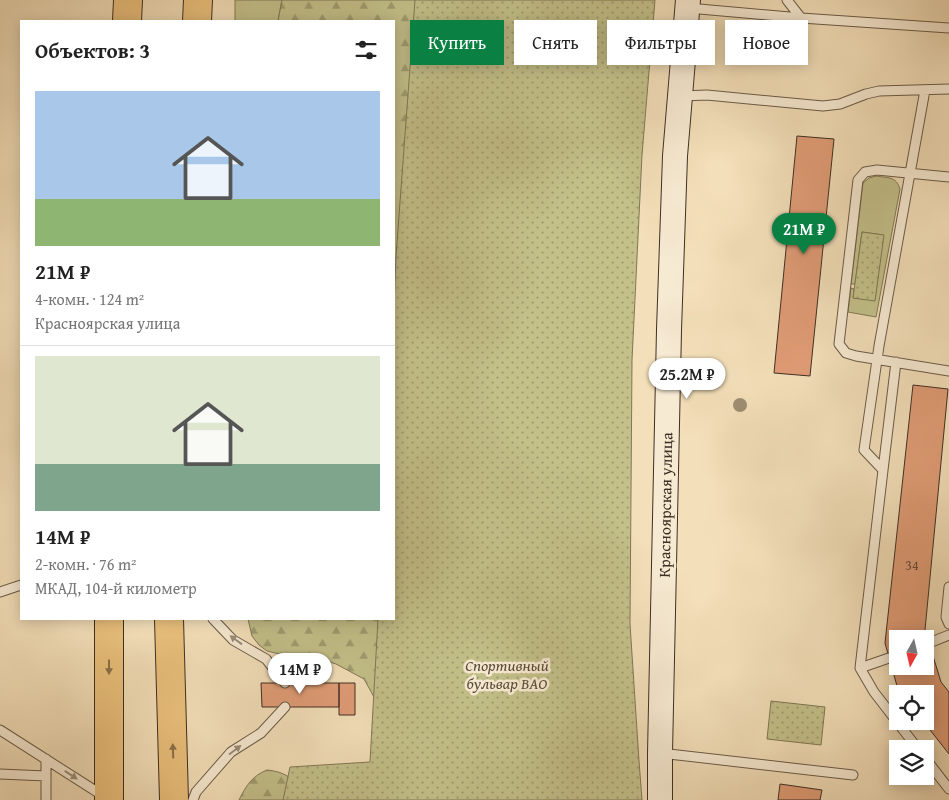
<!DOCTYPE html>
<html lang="ru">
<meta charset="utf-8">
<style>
body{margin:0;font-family:"Gentium Book Plus",serif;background:#f2f2f2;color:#222;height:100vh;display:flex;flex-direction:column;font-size:19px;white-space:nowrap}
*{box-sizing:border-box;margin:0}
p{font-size:16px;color:#767676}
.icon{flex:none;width:28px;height:28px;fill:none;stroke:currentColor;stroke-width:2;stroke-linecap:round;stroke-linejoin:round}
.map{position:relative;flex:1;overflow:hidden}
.sheet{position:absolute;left:20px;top:20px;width:375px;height:600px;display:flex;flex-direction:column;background:#fff;border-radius:0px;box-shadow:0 2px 12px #0003}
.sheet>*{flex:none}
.hud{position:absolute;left:410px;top:20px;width:464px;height:45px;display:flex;gap:10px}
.needle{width:32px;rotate:188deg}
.controls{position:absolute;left:889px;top:630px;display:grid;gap:10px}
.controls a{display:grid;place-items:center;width:45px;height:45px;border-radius:0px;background:#fff;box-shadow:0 2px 12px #0003;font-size:25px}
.price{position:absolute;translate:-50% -42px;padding:0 11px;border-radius:18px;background:#fff;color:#222;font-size:16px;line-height:32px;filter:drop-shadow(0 1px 2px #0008)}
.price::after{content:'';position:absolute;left:50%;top:30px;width:15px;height:11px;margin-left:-8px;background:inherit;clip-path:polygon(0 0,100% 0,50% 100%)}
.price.on{background:#0b8043;color:#fff}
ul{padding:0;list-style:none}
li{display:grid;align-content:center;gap:10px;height:265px;padding:0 15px}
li+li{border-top:1px solid #e0e0e0}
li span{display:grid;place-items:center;height:155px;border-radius:0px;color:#555}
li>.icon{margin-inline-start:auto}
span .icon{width:90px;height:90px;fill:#fffc;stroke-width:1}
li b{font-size:21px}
h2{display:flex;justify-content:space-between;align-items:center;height:60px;padding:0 15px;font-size:21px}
.chip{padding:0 18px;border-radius:0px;background:#fff;box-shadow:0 2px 12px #0003;font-size:18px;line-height:45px}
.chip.on{background:#0b8043;color:#fff}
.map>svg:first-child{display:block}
.grass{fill:#c3c08a;stroke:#807856}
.forest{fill:url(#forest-firs);stroke:#807856}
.park{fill:url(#park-dots);stroke:#807856}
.building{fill:#e09c76;stroke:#3e2f23;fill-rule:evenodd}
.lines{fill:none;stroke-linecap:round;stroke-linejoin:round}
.lane-casing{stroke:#6b5b48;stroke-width:11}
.secondary-casing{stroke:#3e2f23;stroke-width:26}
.highway-casing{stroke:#3e2f23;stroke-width:30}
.lane{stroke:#f7ead2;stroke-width:9}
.secondary{stroke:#f7ead2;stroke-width:24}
.highway{stroke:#eac07c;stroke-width:28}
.tree{fill:#9e8e72}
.oneway{fill:#9a8c7a}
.oneway2{fill:#8b704b}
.labels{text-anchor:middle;stroke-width:5;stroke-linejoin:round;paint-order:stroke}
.number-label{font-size:14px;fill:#664a38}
.street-label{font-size:16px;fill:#3e2f23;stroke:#f7ead2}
.park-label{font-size:16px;font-style:italic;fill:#594c38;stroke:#f7ead2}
</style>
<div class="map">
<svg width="949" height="800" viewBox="0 0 949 800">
<defs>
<pattern id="forest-firs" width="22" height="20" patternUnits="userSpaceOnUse" patternTransform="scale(1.25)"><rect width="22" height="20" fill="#c3c08a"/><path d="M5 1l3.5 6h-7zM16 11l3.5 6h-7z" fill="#a09c70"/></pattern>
<pattern id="park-dots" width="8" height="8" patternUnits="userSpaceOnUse" patternTransform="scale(1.25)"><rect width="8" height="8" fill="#c3c08a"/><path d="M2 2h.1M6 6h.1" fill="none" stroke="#a09c70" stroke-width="1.8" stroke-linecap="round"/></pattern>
</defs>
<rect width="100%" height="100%" fill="#f3dfb9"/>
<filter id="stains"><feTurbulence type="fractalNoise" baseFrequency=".004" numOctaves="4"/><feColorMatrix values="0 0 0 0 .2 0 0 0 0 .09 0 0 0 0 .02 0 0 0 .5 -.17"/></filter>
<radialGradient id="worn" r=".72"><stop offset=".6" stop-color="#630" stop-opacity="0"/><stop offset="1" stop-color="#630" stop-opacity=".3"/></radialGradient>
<path class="grass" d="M235,0h47l-4,21h-43z
M876,176c12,2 20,0 24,13l-24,128 -28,-5 3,-24 3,1 -1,9 22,2 8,-65 -21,-3 -7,52h-4l12,-101 6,-5z"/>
<path class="forest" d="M282,0h152l-40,309v-288h-116z
M406,583l-32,114 -10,-18 -28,-15 -19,-6 -11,1 -10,-1 -29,-7 -8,-6 -7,-9 -4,-17h146z
M267,770c10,1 22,4 27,13 2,4 2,12 3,17h-58c7,-14 13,-24 28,-30z"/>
<path class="park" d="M415,0h240l-13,155 -10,205 -2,264 9,137 3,39h-359l7,-33 80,-5 8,-143h16v-313l2,-50z
M862,232l22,3 -9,66 -22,-3z
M771,701l54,6 -4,38 -54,-6z"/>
<path class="building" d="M797,136l37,3 -24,237 -36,-3z
M913,385l35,4 -23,241 16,52 8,10v62l-26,-33h2v-27l-26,-1 -14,-50zM898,639h27v27h-27z
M261,683h78v24h-77z
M339,683h16v32h-16z
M780,784l42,6 -2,10h-42z"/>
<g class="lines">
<defs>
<path id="lane" d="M787,0l14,18
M688,8l113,10 148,10
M682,96l25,-1 116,11 17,-2 26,-10 13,-3 70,-2
M949,177l-72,-7 -12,2 -7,8 -19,164 7,9 10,3 93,15
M883,470l13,-108
M949,587l-3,30 3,7
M0,592l21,-7
M213,619l20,21 33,19 19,24
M929,643l20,-8
M860,668l29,-10
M0,730l105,67
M918,749l-44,-57 -14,-24 23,-198 -19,-20 15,-104 46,-256
M660,753l193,22
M925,758l24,31
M46,759v41
M0,774l46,2
M193,800l3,-8 35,-40 30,-19 24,-26"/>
<path id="secondary" d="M660,800v-47l9,-423 6,-174 13,-156"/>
<path id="highway" d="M127,21l1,-21
M197,21l1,-21
M169,619l5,181
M109,800v-181"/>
</defs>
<use href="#lane" class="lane-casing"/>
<use href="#secondary" class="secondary-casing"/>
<use href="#highway" class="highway-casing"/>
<use href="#lane" class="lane"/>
<use href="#secondary" class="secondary"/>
<use href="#highway" class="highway"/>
</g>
<circle class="tree" cx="740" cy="405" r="7"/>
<defs><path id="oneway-solid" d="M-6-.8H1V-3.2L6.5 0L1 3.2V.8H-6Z" transform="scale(1.25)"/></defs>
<g class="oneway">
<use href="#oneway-solid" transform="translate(236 640) rotate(-144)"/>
<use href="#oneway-solid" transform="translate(235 750) rotate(-37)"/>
<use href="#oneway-solid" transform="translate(71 775) rotate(33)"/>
</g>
<g class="oneway2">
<use href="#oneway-solid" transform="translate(109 667) rotate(90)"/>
<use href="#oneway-solid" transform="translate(173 751) rotate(-92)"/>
</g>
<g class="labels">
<g class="number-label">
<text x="912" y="570">34</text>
</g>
<g class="street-label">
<text transform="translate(665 505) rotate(-89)" y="6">Красноярская улица</text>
</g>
<g class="park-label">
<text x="507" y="671">Спортивный<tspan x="507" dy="18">бульвар ВАО</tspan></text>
</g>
</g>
<rect width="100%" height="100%" filter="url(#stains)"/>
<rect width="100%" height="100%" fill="url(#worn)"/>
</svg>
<div class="controls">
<a><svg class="needle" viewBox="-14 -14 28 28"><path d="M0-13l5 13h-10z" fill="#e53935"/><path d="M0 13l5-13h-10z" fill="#767676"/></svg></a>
<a><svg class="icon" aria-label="locate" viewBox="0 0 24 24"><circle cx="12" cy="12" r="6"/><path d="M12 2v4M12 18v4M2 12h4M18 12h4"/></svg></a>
<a><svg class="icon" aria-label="layers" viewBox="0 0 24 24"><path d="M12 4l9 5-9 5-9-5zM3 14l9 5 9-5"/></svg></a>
</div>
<b class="price on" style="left:804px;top:255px">21M ₽</b>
<b class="price" style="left:687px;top:400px">25.2M ₽</b>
<b class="price" style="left:300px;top:695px">14M ₽</b>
<div class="hud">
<a class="chip on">Купить</a>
<a class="chip">Снять</a>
<a class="chip">Фильтры</a>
<a class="chip">Новое</a>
</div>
<section class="sheet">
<h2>Объектов: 3<svg class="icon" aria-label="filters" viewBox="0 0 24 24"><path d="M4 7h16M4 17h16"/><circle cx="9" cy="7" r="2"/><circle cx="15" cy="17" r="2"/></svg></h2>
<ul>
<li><span style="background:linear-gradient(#a9c7e8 70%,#8fb573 0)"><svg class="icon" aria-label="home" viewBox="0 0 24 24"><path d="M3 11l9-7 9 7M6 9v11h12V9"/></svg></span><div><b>21M ₽</b><p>4-комн. · 124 m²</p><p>Красноярская улица</p></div></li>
<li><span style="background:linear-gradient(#dfe7d0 70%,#7fa58c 0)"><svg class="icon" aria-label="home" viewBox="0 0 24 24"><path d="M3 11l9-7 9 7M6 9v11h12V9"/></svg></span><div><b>14M ₽</b><p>2-комн. · 76 m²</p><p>МКАД, 104-й километр</p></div></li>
</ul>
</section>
</div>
